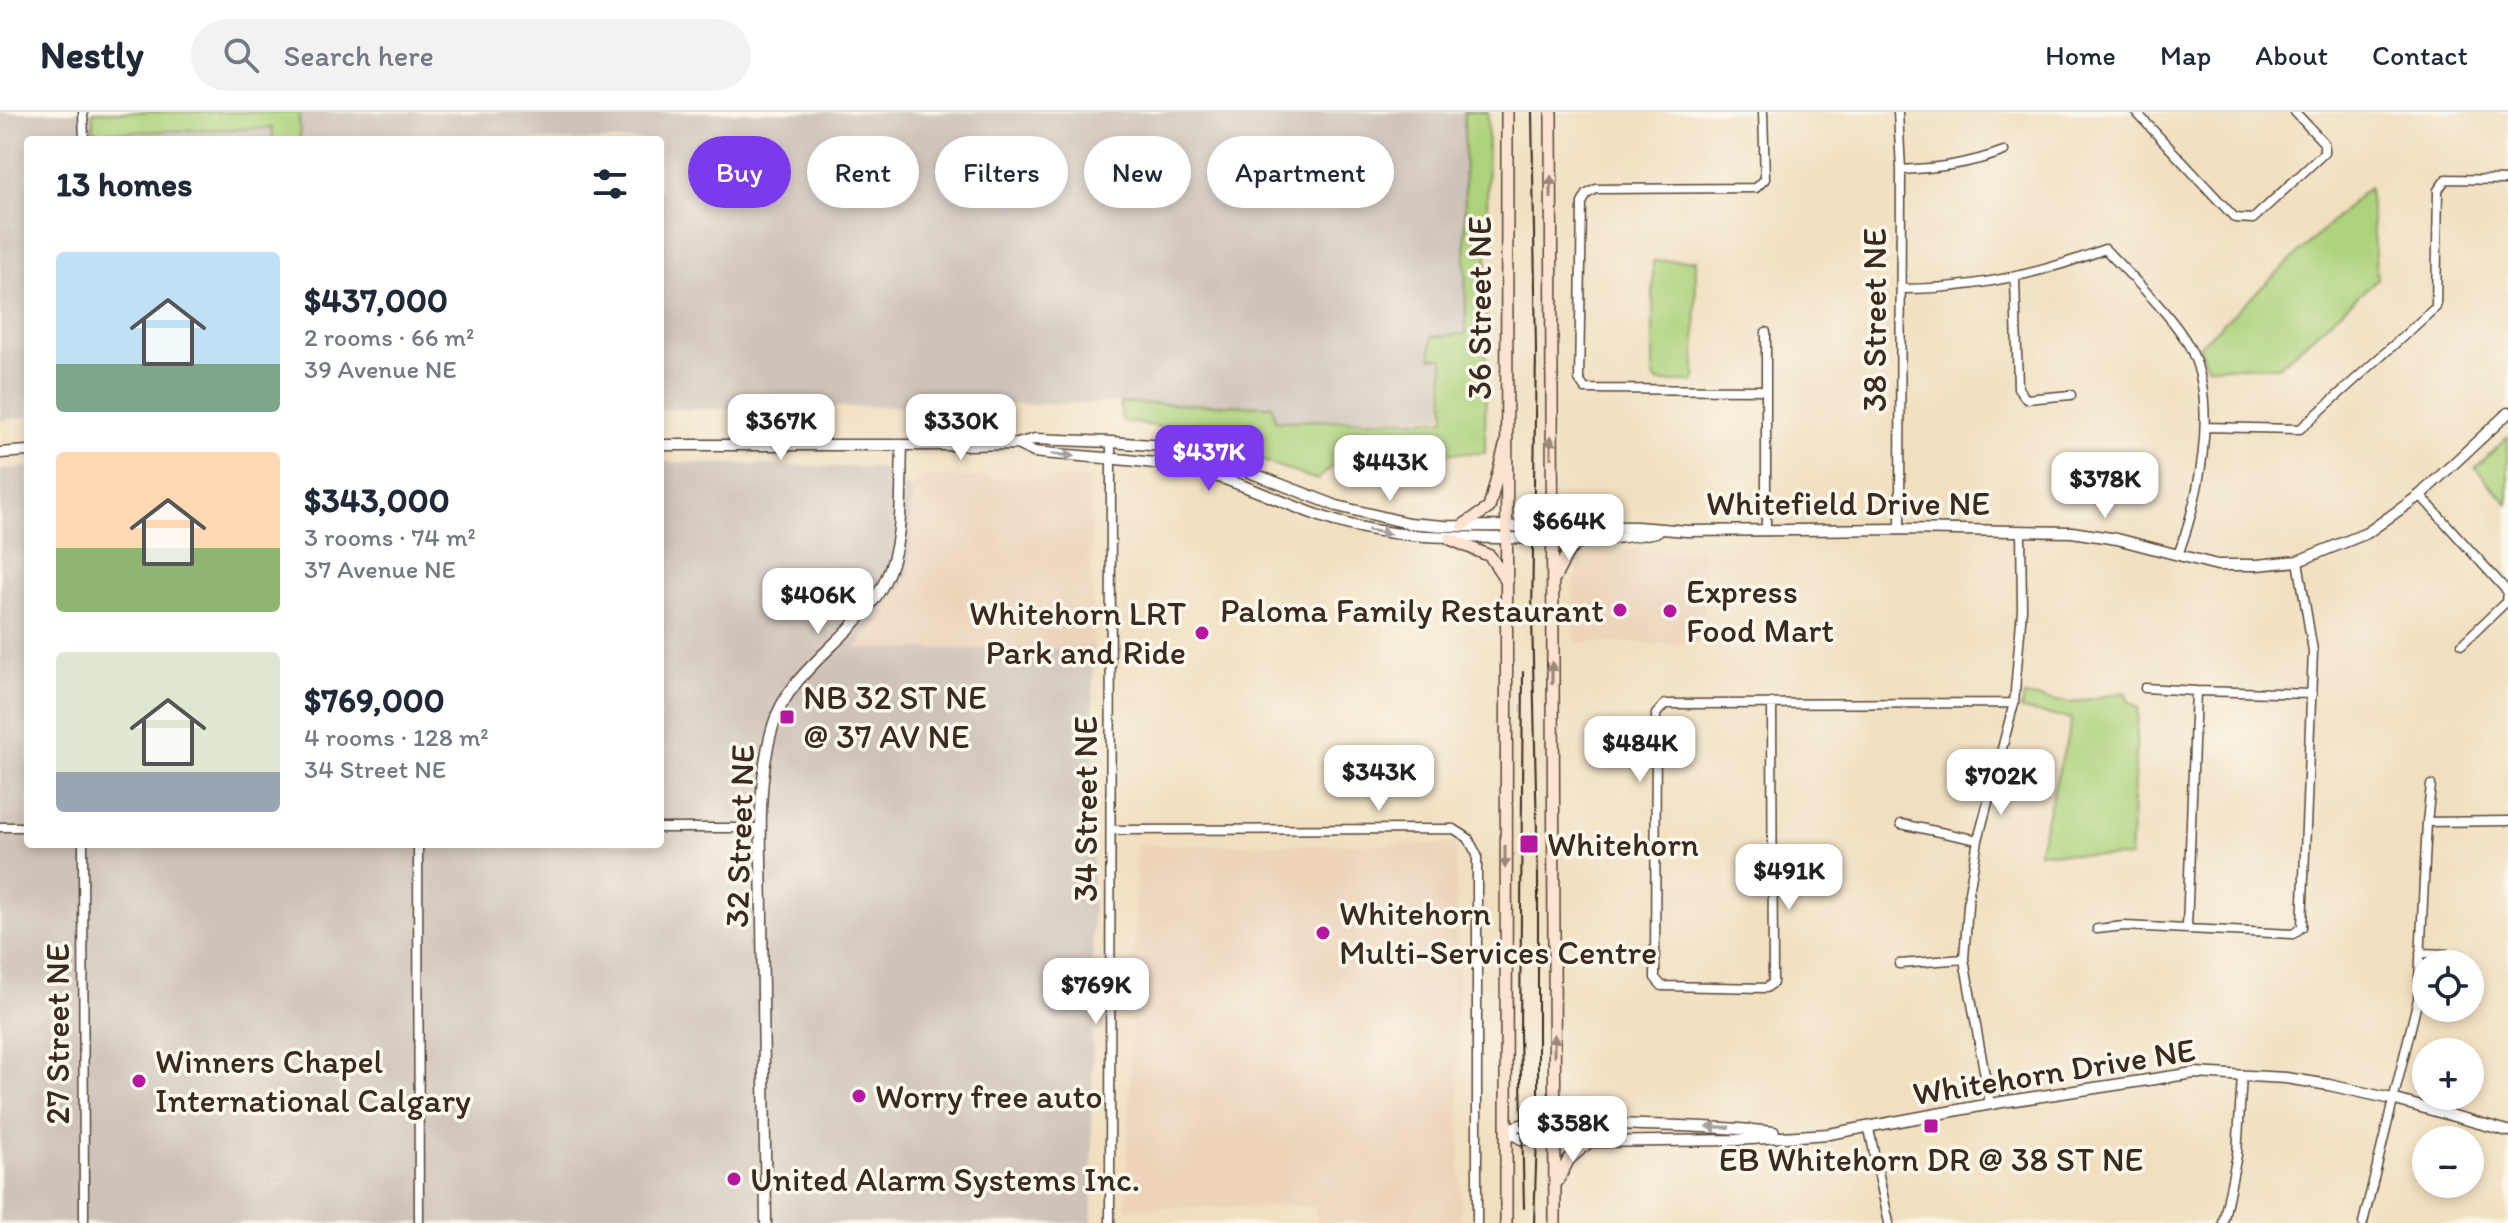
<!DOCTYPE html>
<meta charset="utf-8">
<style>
body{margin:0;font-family:Itim,sans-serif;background:#f2f2f3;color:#1f2937;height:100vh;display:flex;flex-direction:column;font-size:30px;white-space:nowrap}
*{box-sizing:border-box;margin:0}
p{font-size:26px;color:#747a83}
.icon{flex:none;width:44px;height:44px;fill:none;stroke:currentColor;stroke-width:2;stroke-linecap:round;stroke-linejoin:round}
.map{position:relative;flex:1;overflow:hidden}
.drawer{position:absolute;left:24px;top:24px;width:640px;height:712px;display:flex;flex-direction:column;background:#fff;border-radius:8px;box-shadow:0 4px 12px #0003}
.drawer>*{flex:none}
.guide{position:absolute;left:688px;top:24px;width:760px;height:72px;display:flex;gap:16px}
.buttons{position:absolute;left:2412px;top:838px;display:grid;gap:16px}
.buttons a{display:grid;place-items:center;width:72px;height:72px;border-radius:50%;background:#fff;box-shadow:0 4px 12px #0003;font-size:40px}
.price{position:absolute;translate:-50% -68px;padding:0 18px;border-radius:16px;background:#fff;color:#222;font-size:26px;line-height:52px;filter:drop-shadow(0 2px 4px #0008)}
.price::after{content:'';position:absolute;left:50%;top:48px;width:24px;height:18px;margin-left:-12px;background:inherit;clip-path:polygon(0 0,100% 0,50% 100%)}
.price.selected{background:#7c3aed;color:#fff}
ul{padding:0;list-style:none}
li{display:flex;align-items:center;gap:24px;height:200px;padding:0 32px}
li span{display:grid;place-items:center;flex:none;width:224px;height:160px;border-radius:8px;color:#555}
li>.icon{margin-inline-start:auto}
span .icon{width:96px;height:96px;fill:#fffc;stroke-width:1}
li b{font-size:34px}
h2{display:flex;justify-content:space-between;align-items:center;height:96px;padding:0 32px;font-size:34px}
.chip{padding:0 28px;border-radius:36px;background:#fff;box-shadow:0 4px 12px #0003;font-size:28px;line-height:72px}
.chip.selected{background:#7c3aed;color:#fff}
header{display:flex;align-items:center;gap:48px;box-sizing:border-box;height:112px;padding:0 40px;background:#fff;border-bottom:2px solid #e0e1e3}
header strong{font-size:38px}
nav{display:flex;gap:44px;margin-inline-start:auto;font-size:28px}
.search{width:560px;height:72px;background:#f2f2f3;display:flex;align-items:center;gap:20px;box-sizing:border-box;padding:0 28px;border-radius:44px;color:#747a83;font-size:30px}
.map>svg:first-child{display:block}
.built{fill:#ecd3b9}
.industrial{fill:#cec2b9}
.green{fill:#add27b;stroke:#747e4c;stroke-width:2}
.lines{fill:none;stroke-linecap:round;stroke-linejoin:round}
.minor-casing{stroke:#564536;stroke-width:11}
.tertiary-casing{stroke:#564536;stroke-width:13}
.secondary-casing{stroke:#564536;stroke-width:14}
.minor{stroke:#fff;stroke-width:8}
.tertiary{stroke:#fff;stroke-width:10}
.secondary{stroke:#fde4d1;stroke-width:11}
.tram{stroke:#3b2a1e;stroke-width:2}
.oneway{fill:#9c8778}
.oneway2{fill:#a79f9a}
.poi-dot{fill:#b5179e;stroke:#fbf7ec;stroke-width:3}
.labels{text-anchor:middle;stroke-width:7;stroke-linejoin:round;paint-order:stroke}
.street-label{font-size:34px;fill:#3b2a1e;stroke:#fbf7ec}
.poi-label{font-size:34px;fill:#3b2a1e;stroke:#fbf7ec;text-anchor:start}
</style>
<header>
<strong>Nestly</strong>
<div class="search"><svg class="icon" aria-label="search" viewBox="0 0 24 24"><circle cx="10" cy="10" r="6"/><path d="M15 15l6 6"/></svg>Search here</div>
<nav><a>Home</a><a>Map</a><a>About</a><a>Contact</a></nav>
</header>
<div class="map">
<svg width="2508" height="1111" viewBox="0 0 2508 1111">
<rect width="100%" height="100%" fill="#fbf7ec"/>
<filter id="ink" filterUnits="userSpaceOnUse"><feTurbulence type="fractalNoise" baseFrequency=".0125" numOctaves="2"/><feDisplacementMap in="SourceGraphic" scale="16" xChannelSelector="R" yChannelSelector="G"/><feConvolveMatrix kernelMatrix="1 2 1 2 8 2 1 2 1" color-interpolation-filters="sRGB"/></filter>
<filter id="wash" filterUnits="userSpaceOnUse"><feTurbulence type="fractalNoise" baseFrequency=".006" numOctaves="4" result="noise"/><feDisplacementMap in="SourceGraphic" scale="32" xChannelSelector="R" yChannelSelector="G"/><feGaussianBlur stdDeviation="1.8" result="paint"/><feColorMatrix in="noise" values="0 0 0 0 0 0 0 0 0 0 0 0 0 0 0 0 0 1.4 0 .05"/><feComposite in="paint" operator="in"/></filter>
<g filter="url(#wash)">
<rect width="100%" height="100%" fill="#f1dfc0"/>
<path class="built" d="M924,365l166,2 3,169 -239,1 56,-74 1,-85 3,-9z
M1704,438l1,94 -131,-2v-58l5,-21 6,-8 9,-4z
M1456,732l5,379h-144l-2,-17 -189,2 11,-363z"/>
<path class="industrial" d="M0,0h93v16l5,5 175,-5v12h-245v277l-28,3z
M299,0h1165l2,223 -35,3 1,19 10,3v56l-166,5 -4,-15 -152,-3 -460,7v-270h-360z
M660,350l219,6 32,22 -1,85 -55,74 238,-1 -1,575h-1092v-753l28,-3v377h632z"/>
<path class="green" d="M93,0h206l1,28h-27l-1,-12 -175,5 -4,-5z
M1464,0h24l-3,341 -138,1 -30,26 -103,-36 -30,-13 -62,-10 -2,-18 152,3 4,15 169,-2 -2,-61h-12v-21l35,-3z
M2369,75l8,92 -99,88h-71l-8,-21z
M1696,148l-1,122h-37l-5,-5v-116z
M2508,325v67l-33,-36z
M2125,580l4,9 9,7 -8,150 -92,-6 34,-133 -51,-9 3,-14 47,7z"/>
</g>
<g filter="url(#ink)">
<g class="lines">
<defs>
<path id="minor" d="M83,0l1,28
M1763,0l2,67 -9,9 -160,1 -9,5 -5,9 -3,177 6,9 179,1
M1898,0l3,58 -1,359
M2136,0l99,106 18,1 71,-66v-10l-29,-31
M1901,58c36,-2 69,-6 103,-19
M2015,167l3,109 8,11 45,-4
M1901,177c72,0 137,-14 204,-40 26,28 71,69 87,103 26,57 7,146 -14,203
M2205,315l95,2 136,-122 2,-117 8,-11 62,1
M2420,383l87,96 -1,11 -44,42
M1766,419v-199
M2145,576l51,3
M1772,591l1,280 -7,5 -104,-2 -7,-8 1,-264 9,-10 349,-1
M2427,710l4,-37
M1901,712l77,16
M0,715h28
M660,716h101
M1111,718l343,-1 14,9 9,17v368
M83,732l1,379
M418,732l1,379
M2187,816l9,-237 116,3
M2097,817l27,-3 169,8 9,-7 11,-276 -15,-90
M2420,841l27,1
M1899,852l65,-5
M1990,992l-26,-145 5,-67 9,-52 36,-137 8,-94 -1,-77
M1869,1017l20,94
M1110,1111l1,-781
M2223,1111l14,-68 5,-80
M2363,1111l55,-224 9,-177 81,-1"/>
<path id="tertiary" d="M1017,332l17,8c48,5 98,6 146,15 54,10 103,38 155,54 61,18 113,16 175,17 48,2 100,4 146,-6
M660,333h303l54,-1 18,-5 76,3 66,5 28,8 132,51 71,17 36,3 193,1 50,4 213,-2 172,3 45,7 100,26h40l41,-4 69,-28 53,-38 88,-82
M0,341l28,-2
M1506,1018l15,9 68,3 147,-2 93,-6 173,-32 192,-29 92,5 43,7 63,14 116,32
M1506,1018c31,-14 75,-7 109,-6 53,2 106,2 159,8
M766,1111c-1,-101 -3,-203 -4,-304 0,-63 -7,-132 11,-193 16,-58 85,-90 111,-143 21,-41 16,-92 18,-137"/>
<path id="secondary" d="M1551,0l4,1111
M1463,413l26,-17 16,-62
M1450,427l40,17 17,26
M1553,469l15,-29 15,-14
M1557,1070l12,-23 20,-17
M1506,1111c-1,-370 2,-741 1,-1111"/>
</defs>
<use href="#minor" class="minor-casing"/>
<use href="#tertiary" class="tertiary-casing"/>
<use href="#secondary" class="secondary-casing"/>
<use href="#minor" class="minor"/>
<use href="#tertiary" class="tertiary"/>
<use href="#secondary" class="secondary"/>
<path class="tram" d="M1532,0l4,238 -4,267 6,260v232l-4,114
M1523,560l-3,362 4,174"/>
</g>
<defs><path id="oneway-solid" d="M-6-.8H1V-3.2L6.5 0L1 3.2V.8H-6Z" transform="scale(2)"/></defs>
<g class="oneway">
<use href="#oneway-solid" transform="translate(1551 75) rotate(-90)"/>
<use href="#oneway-solid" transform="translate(1551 335) rotate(-90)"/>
<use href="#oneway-solid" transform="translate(1552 561) rotate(-90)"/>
<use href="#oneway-solid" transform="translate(1505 745) rotate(90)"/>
<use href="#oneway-solid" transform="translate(1554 933) rotate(-90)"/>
</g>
<g class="oneway2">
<use href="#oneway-solid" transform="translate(1063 343) rotate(6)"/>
<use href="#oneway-solid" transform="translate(1379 420) rotate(11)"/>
<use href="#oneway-solid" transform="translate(1718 1015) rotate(-178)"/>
</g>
</g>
<g class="poi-dot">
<circle cx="1620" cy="498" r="8"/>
<circle cx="1670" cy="499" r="8"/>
<circle cx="1202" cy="521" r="8"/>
<rect x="779" y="597" width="16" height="16" rx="4"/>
<rect x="1519" y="722" width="20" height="20" rx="4"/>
<circle cx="1323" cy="821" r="8"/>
<circle cx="139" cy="969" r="8"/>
<circle cx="859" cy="984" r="8"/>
<rect x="1923" y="1006" width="16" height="16" rx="4"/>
<circle cx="734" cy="1067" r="8"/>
</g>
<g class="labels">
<g class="street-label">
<text transform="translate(1479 196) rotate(-90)" y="12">36 Street NE</text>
<text transform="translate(1874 208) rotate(-90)" y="12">38 Street NE</text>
<text x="1848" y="403">Whitefield Drive NE</text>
<text transform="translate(1085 697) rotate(-90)" y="12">34 Street NE</text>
<text transform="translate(739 724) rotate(-88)" y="12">32 Street NE</text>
<text transform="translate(57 922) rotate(-90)" y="12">27 Street NE</text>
<text transform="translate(2054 959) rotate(-9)" y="12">Whitehorn Drive NE</text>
</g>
<g class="poi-label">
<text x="1686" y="491">Express<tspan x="1686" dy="39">Food Mart</tspan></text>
<text x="1604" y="510" text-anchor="end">Paloma Family Restaurant</text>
<text x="1186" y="513" text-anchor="end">Whitehorn LRT<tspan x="1186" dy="39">Park and Ride</tspan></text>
<text x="803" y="597">NB 32 ST NE<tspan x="803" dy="39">@ 37 AV NE</tspan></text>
<text x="1547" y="744">Whitehorn</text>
<text x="1339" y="813">Whitehorn<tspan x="1339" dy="39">Multi-Services Centre</tspan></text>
<text x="155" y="961">Winners Chapel<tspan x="155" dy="39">International Calgary</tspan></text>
<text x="875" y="996">Worry free auto</text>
<text x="1931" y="1059" text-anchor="middle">EB Whitehorn DR @ 38 ST NE</text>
<text x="750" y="1079">United Alarm Systems Inc.</text>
</g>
</g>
</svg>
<div class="buttons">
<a><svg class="icon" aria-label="locate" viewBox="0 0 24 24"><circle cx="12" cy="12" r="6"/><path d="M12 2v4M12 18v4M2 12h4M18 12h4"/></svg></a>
<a>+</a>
<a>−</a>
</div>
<b class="price" style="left:781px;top:350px">$367K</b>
<b class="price" style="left:961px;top:350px">$330K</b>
<b class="price selected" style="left:1209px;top:381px">$437K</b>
<b class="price" style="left:1390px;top:391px">$443K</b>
<b class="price" style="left:2105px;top:408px">$378K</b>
<b class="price" style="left:1569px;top:450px">$664K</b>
<b class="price" style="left:818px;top:524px">$406K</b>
<b class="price" style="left:1640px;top:672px">$484K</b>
<b class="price" style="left:1379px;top:701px">$343K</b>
<b class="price" style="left:2001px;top:705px">$702K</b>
<b class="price" style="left:1789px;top:800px">$491K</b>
<b class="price" style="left:1096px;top:914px">$769K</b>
<b class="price" style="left:1573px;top:1052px">$358K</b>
<div class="guide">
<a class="chip selected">Buy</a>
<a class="chip">Rent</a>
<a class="chip">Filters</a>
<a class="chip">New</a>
<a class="chip">Apartment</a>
</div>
<section class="drawer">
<h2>13 homes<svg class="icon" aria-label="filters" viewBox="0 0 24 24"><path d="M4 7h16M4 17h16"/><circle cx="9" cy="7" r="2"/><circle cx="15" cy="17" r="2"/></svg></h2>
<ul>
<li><span style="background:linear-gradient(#bfe0f5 70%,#7fa58c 0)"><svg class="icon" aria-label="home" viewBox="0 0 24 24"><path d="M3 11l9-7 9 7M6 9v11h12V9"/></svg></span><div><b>$437,000</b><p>2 rooms · 66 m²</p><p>39 Avenue NE</p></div></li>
<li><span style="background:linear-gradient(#ffd9b3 60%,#8fb573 0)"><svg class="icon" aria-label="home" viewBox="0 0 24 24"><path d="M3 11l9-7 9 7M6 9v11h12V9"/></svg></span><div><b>$343,000</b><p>3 rooms · 74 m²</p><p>37 Avenue NE</p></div></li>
<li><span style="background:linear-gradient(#dfe7d0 75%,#9aa5b1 0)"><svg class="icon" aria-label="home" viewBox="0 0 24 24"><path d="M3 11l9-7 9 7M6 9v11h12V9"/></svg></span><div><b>$769,000</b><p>4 rooms · 128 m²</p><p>34 Street NE</p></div></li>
</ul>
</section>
</div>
